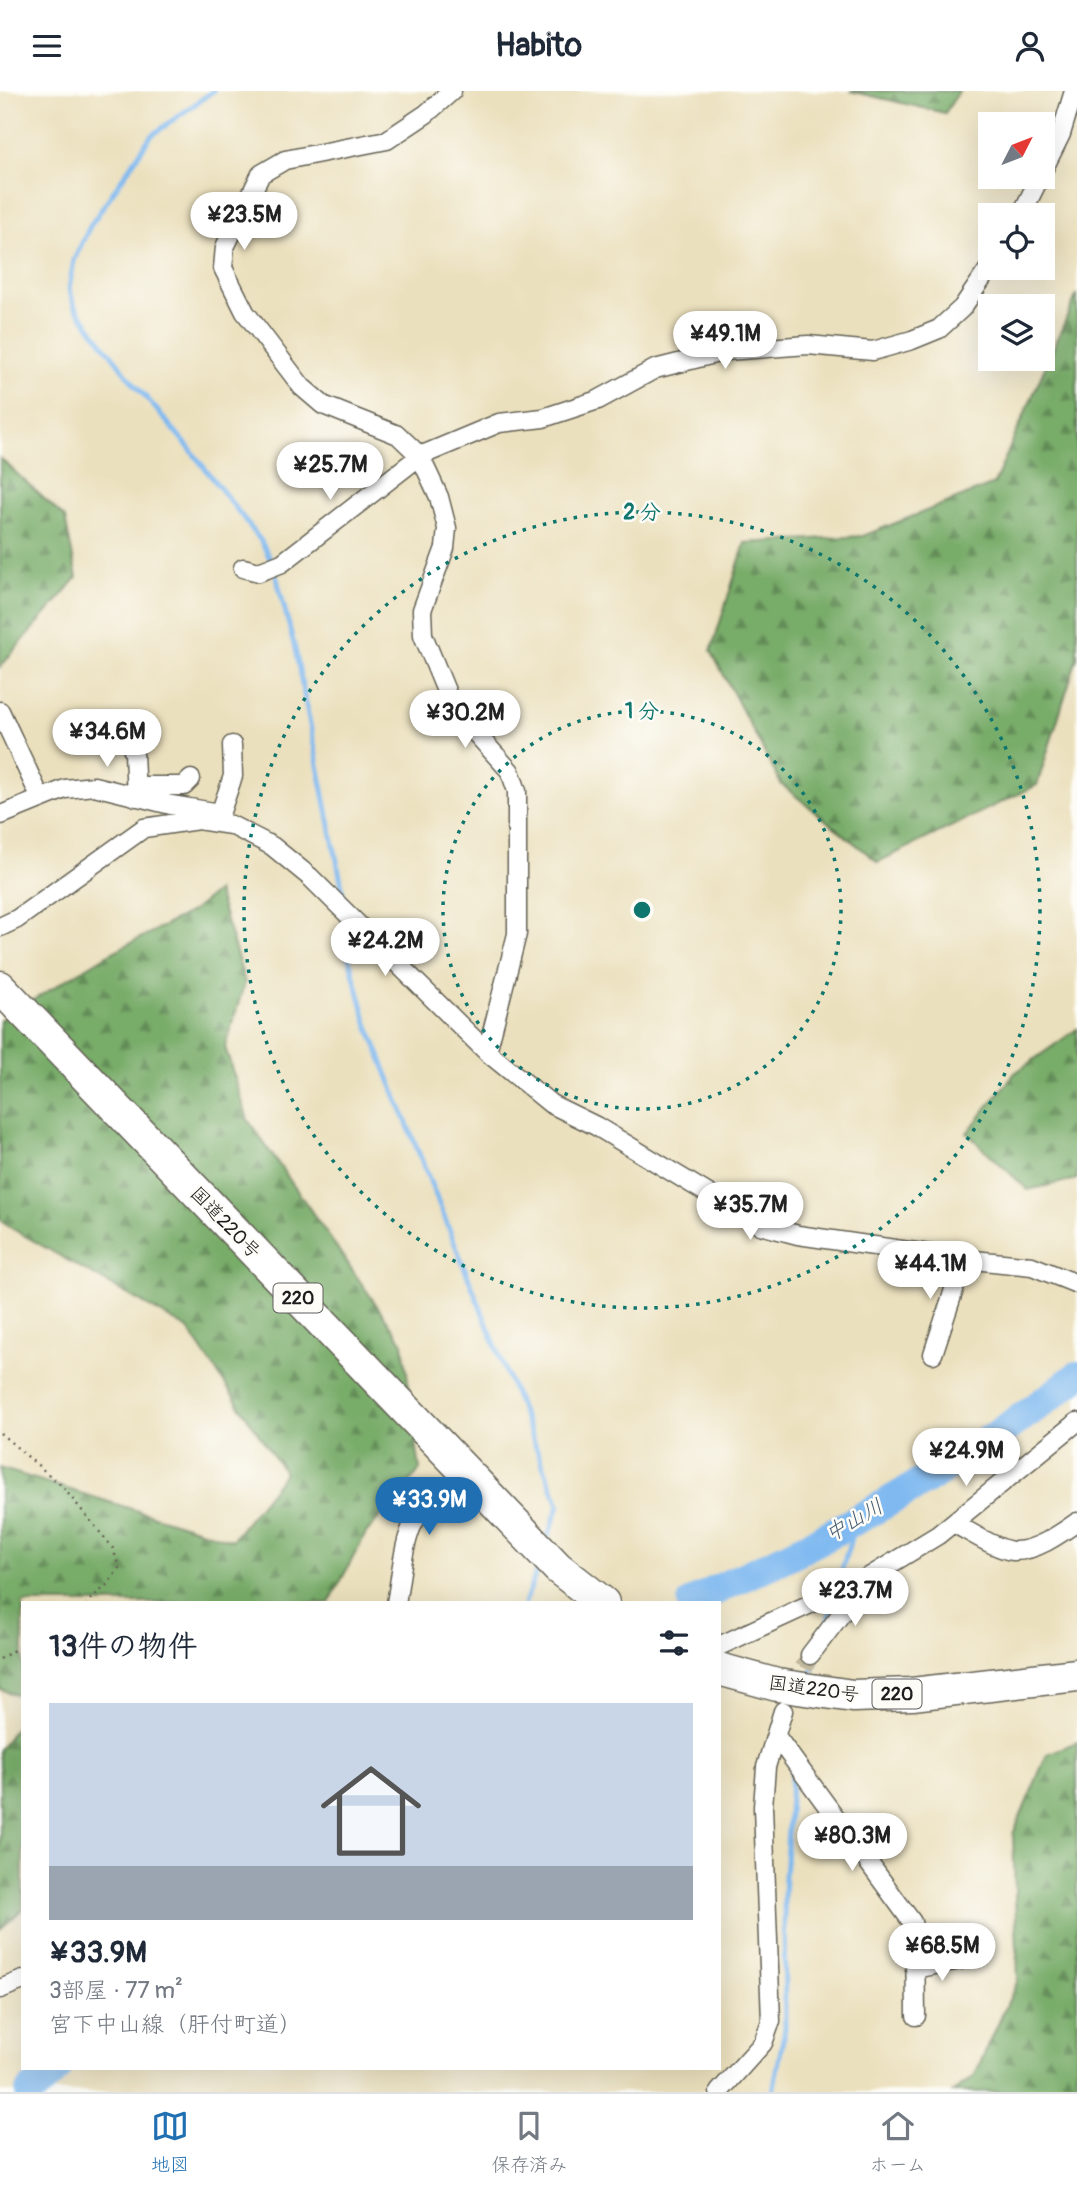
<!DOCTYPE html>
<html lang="ja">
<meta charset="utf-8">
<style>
body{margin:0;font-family:Pangolin,"Klee One",sans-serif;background:#f6f6f7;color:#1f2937;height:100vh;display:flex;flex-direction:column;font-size:26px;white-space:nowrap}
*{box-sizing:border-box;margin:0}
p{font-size:23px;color:#747a83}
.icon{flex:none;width:38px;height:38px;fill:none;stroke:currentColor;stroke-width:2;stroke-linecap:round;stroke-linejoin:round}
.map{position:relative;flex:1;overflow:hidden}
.details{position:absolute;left:21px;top:1510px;width:700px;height:469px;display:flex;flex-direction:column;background:#fff;border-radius:0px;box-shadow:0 7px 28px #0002}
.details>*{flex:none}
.needle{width:46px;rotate:48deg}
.tools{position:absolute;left:978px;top:21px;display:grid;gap:14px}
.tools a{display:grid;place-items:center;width:77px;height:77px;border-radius:0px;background:#fff;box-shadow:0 7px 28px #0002;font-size:35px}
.price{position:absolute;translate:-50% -60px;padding:0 16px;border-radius:24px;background:#fff;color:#222;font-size:23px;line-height:46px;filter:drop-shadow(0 2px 4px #0008)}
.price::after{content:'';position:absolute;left:50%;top:42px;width:21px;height:16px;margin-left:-10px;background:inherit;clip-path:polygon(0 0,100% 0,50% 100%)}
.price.on{background:#1f6fb2;color:#fff}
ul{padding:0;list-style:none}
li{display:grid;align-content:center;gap:14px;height:371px;padding:0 28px}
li+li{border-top:2px solid #e0e1e3}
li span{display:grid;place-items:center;height:217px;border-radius:0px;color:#555}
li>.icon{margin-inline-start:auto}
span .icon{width:126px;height:126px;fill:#fffc;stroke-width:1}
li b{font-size:30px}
h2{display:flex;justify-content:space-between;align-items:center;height:84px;padding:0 28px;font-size:30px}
header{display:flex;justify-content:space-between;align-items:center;height:91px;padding:0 28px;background:#fff;font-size:32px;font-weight:800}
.dock{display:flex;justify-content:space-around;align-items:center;height:98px;border-top:2px solid #e0e1e3;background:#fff;font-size:19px;color:#747a83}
.dock a{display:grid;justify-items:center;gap:4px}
.dock .on{color:#1f6fb2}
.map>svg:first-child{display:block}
.forest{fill:url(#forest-firs);stroke:#4a6442;stroke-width:2}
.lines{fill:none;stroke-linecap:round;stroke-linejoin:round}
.stream{stroke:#7fb9f0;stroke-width:5}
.river{stroke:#7fb9f0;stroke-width:30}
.street-tunnel{stroke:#c2b99d;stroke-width:18;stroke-dasharray:18 9;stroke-linecap:butt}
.street-casing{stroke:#646154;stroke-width:21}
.highway-casing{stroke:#646154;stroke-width:35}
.path{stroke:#646154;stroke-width:2.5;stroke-dasharray:2 5;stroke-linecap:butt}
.street{stroke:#fff;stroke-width:18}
.highway{stroke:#fff;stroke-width:32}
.ring{fill:none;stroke:#0f766e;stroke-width:3.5;stroke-dasharray:3.5 7}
.labels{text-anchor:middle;stroke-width:5;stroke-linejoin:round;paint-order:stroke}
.shield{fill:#fdfcf7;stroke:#605f5e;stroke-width:2}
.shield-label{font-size:18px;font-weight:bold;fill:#1c1c1c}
.street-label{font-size:19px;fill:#1c1c1c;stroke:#fdfcf7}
.water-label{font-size:21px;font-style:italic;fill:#445b71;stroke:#fdfcf7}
.centre{fill:#0f766e;stroke:#fdfcf7;stroke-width:3.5}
.ring-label{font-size:21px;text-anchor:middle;font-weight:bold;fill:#0f766e;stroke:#fdfcf7;stroke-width:5;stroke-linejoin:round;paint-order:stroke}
</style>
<header><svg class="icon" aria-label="menu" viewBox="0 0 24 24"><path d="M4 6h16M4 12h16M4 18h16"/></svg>Habito<svg class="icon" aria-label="person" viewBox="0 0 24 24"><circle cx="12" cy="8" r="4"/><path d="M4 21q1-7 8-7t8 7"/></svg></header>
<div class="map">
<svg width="1077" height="2001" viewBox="0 0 1077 2001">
<defs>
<pattern id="forest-firs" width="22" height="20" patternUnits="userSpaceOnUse" patternTransform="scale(1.75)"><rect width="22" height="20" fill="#78ac69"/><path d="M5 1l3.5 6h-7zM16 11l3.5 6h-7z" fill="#628b56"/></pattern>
</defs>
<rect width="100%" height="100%" fill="#fdfcf7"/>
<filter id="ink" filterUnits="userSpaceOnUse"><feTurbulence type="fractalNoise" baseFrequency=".0143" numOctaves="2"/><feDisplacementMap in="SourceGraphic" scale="14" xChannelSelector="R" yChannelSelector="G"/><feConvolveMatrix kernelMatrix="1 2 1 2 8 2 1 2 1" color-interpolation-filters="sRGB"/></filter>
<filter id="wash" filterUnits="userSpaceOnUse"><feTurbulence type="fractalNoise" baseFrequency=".00686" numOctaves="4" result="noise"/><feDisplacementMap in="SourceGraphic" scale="28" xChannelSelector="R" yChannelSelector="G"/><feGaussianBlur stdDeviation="1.57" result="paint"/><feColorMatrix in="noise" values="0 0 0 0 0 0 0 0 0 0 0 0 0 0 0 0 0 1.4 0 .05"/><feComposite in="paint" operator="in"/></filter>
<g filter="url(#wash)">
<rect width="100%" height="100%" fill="#ebe0bd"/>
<path class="forest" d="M850,0h109l-14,22z
M1077,203v364l-40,127 -159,77 -97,-78 -70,-133 34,-108 118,-7 131,-52z
M0,367l65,60 12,60 -77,89z
M217,800l28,91 -20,65 23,73 155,223 17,127 -54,63 -37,70h-306v94l-23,-8v-221l232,72 53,-67 -97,-144 -177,-101 -11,-9v-199l107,-65 84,-43z
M1077,938v150l-49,11 -61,-57 48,-60z
M23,1624v194l-23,20v-180z
M1077,1651v349l-124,1 21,-15 44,-97 -5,-146 34,-80z"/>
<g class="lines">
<path class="stream" d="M213,0l-62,45 -61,90 -16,34 -5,29 6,18 56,73 55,64 75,97 13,26 21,82 47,237 1,16
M343,825l1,24 23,83 192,482 -13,37
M837,1495l20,-68
M525,1512l14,-38
M828,1529l6,-21
M812,1581l5,-16
M773,2001l12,-64 -1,-134 8,-128"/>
<path class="river" d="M692,1512c42,-24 87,-41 129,-64 89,-47 178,-101 256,-163
M30,2001l27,-23"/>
</g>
</g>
<g filter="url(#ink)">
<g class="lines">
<path class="street-tunnel" d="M792,1601l18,-37"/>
<defs>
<path id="street" d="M452,0l-26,23 -39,26 -102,20 -24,14 -36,73 -2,21 22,44 57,75 21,18 75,30 22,21 19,41 8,31 -2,20 -23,62 1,25 30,73 57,63 7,20v143l-30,118
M1043,79l18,-36 13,-43
M1021,124l19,-38
M243,477l16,4 23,-9 138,-107 79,-33 44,-5 55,-18 57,-31 71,-18 82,-6 65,6 39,-11 27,-11 23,-21 28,-41
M0,620l41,88
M128,646l6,16 2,44
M135,695h49l7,-7
M1,724l64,-26 29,-3 77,19 43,7
M217,732l16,-47 -1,-31
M0,836l17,-8 127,-91 54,-8 33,5 41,21 38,31 177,175 64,52 45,22 164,99 38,10 166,24 68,7 45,18
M933,1263l31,-95
M953,1432c16,8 44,27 60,28 22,1 47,-17 64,-29
M396,1512c5,-25 7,-66 21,-86 12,-18 34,-30 51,-44
M719,1555l150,-69 69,-42 139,-113
M810,1564l57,-75
M776,1645l136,186 3,14 1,80
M915,1878l45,-9
M0,1898l23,-9
M719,2001l44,-49 8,-22 -8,-214 3,-40 17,-56"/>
<path id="highway" d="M0,896l558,581 45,35
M719,1578l58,16 76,11 59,-2 165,-19"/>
</defs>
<use href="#street" class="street-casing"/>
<use href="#highway" class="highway-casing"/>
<path class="path" d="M0,1342l61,52 52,63 6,20 -11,16 -22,19
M0,1568l23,-15"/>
<use href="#street" class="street"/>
<use href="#highway" class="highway"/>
</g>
</g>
<g class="ring">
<circle cx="642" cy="819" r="199"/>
<circle cx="642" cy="819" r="398"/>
</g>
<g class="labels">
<g class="shield">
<rect x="273.5" y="1192.5" width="49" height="29" rx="5"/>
<rect x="872.5" y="1588.5" width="49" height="29" rx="5"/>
</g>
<g class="shield-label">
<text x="298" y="1213">220</text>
<text x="897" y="1609">220</text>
</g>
<g class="street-label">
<text transform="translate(226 1131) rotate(46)" y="7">国道220号</text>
<text transform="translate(814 1597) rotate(8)" y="7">国道220号</text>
</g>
<g class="water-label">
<text transform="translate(854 1429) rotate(-30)" y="7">中山川</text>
</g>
</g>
<circle cx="642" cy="819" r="10" class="centre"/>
<g class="ring-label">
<text x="642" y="428">2 分</text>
<text x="642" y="627">1 分</text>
</g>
</svg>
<div class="tools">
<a><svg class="needle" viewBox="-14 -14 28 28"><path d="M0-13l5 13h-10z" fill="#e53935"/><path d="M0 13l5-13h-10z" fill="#747a83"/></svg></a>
<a><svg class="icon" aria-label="locate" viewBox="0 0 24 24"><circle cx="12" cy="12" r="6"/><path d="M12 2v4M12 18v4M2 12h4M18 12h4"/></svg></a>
<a><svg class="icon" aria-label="layers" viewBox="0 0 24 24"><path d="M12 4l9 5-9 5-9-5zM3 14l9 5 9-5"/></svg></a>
</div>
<b class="price" style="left:244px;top:161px">¥23.5M</b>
<b class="price" style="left:725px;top:280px">¥49.1M</b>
<b class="price" style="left:330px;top:411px">¥25.7M</b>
<b class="price" style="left:465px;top:659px">¥30.2M</b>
<b class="price" style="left:107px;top:678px">¥34.6M</b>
<b class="price" style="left:385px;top:887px">¥24.2M</b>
<b class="price" style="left:750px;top:1151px">¥35.7M</b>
<b class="price" style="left:930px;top:1210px">¥44.1M</b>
<b class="price" style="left:966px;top:1397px">¥24.9M</b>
<b class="price on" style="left:429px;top:1446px">¥33.9M</b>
<b class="price" style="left:855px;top:1537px">¥23.7M</b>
<b class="price" style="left:852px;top:1782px">¥80.3M</b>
<b class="price" style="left:942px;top:1892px">¥68.5M</b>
<section class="details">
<h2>13件の物件<svg class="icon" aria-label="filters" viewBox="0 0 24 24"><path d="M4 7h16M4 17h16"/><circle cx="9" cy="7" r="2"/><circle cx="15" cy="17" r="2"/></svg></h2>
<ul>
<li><span style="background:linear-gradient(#c9d6e8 75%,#9aa5b1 0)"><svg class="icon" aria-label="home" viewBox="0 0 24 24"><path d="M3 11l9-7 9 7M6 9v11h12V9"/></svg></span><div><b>¥33.9M</b><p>3部屋 · 77 m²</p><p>宮下中山線（肝付町道）</p></div></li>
</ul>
</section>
</div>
<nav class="dock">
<a class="on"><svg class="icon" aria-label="map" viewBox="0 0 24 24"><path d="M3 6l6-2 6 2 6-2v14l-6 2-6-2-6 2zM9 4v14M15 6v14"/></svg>地図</a>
<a><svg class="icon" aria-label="saved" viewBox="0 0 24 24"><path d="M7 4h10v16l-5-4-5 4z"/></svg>保存済み</a>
<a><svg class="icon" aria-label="home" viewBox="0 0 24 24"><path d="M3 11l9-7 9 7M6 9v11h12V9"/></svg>ホーム</a>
</nav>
